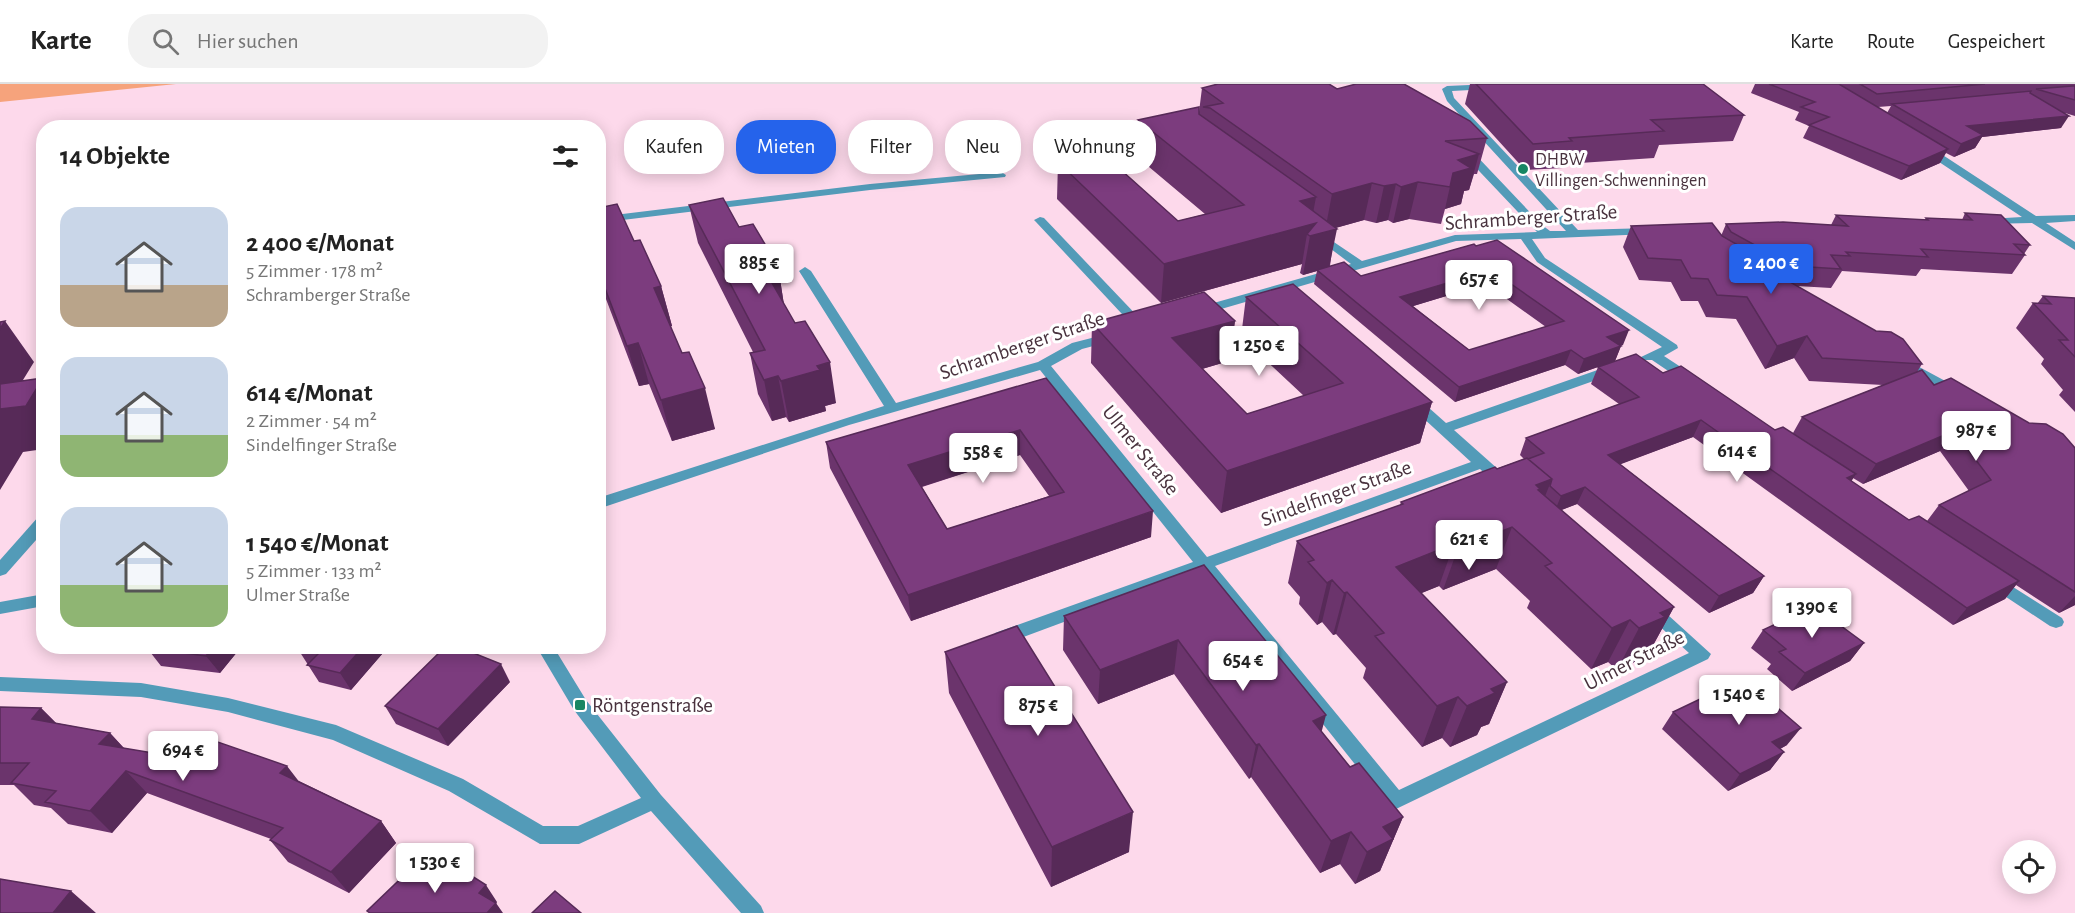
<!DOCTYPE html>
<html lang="de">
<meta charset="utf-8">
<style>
body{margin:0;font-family:"Alegreya Sans",sans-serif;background:#f2f2f2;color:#222;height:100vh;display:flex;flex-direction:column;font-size:22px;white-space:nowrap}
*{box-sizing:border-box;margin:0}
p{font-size:20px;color:#767676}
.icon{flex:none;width:33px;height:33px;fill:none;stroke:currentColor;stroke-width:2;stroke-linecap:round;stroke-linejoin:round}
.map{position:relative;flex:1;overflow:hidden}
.drawer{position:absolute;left:36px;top:36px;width:570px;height:534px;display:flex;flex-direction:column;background:#fff;border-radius:24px;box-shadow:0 3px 15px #0003}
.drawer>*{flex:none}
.banner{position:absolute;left:624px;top:36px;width:570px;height:54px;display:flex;gap:12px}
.buttons{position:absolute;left:2002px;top:756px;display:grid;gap:12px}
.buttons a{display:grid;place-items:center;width:54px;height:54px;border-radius:50%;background:#fff;box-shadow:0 3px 15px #0003;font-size:30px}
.price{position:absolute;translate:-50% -51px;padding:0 14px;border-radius:6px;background:#fff;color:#222;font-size:20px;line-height:39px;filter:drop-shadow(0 2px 3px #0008)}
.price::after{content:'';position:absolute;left:50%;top:36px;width:18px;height:14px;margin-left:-9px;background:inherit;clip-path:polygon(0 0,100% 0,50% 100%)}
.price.current{background:#2563eb;color:#fff}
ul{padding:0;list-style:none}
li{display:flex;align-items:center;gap:18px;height:150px;padding:0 24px}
li span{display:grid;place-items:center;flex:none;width:168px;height:120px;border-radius:18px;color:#555}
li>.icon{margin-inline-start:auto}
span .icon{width:72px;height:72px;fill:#fffc;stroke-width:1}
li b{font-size:26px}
h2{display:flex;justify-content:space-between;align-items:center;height:72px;padding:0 24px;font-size:26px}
.chip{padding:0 21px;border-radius:24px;background:#fff;box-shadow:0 3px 15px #0003;font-size:21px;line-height:54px}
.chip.current{background:#2563eb;color:#fff}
header{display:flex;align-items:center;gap:36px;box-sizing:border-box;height:84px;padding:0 30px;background:#fff;border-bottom:2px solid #e0e0e0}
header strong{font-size:28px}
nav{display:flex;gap:33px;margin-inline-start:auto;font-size:21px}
.search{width:420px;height:54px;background:#f2f2f2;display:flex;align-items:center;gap:15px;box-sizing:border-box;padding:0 21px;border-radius:24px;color:#767676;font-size:22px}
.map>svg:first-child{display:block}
.green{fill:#f6a37c}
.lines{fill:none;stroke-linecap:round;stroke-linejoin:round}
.minor{fill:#539bb8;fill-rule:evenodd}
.wall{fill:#6b346c;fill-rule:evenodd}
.shaded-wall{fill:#572a58}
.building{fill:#7c3c7e;stroke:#572a58;stroke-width:1.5;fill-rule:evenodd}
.poi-dot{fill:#178663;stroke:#fff;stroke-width:2}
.labels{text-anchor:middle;stroke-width:6;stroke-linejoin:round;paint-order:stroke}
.far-poi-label{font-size:18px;fill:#49323e;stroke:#fff;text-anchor:start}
.street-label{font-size:21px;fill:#49323e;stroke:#fff}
.poi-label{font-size:21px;fill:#49323e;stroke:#fff;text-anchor:start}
</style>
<header>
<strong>Karte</strong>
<div class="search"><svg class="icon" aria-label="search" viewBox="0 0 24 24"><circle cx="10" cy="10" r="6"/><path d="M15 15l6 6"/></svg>Hier suchen</div>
<nav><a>Karte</a><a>Route</a><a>Gespeichert</a></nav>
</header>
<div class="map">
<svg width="2075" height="829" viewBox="0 0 2075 829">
<rect width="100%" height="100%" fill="#fdd9eb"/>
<path class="green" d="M0,0h176l-176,18z"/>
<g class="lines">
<path class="minor" d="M1492,0l2,2 -5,3 -37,2 2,7 124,132 71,-2 6,3 -6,3 -117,5 13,19 132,87 1,3 -14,8 32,21 2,3 -2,3h-10l-34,-23h-9l-2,-3 21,-10 -125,-85 -16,-23 -65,2 -252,73h-8l-2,-3 2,-3 155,-44 -36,-27v-4l4,-1 43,29 93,-26 82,-3 -75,-79 -1,-2 5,-3 4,1 72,76 8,6h16l-119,-130 -5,-12 5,-3z
M1921,62h8l107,70 39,-1v6l-29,2 29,19v8l-43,-27 -48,1 -2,-2 6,-3 34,-2 -101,-67z
M1001,88l5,3 -1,2 -135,13 -272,33v-6l272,-33z
M1040,133l4,1 100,105 2,3 -2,3h-8l-100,-107 -2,-2z
M805,183l6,4 85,132 142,-41 34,-19 39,-10 5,1 1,3 -1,3 -34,9 -31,17 156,191 264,-95 -62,-57 -2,-3 2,-3h10l27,24 163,-57h10l2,3 -2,3 -165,58 54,48 2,4 -2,4h-10l-18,-17 -265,97 184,224 290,-137 -44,-40 -2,-4 2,-4 6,-2 6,2 54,49 -3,5 -312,150 -7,-2 -188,-236 -194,72 -6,2 -6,-2 -2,-5 2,-5 198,-71 -153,-192 -191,55 -251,84v-11l286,-92 -85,-135z
M1910,278l52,28 2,3 -2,3h-10l-47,-27 -2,-3z
M44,431v16l-38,43 -6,2v-16l39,-44z
M1994,491l68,43 2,4 -2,4 -6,2 -6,-2 -62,-41 -2,-4 2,-4z
M44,510v12l-44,8v-12z
M536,562h17l33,54 75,95 100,111 3,7h-23l-90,-102 -72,33h-39l-91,-53 -116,-51 -105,-28 -87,-15 -141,-6v-14l141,6 87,15 108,27 127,54 80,47h35l63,-28 -67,-88z"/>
</g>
<path class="wall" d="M1470,0h233l41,31 -11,26 -74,4 -5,13 -89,6 -2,4 -38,2 -60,-66z
M1755,0h320v32l-10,-3 -4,15 -79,9 -7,11 -21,9 -8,-4 -6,10 -39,17 -98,-42 6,-12 -14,-6 4,-8 -48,-19zM1891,22l-4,7 -9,-6z
M1202,4l135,1 150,49 -10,36h-3l-5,16 -5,1 -3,13 -16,5 -4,15 -32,-5 -16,4 -5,-3 -12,3 -12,-3 -29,8 -5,38 31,10 113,-32 149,101 -3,1h1l-6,15 -37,13 -13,-9 -110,37 -141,-118 3,-13 -14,4 -3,-2 2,-9 -141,39 -104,-104 1,-37 120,59 27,-7 -69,-58 2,-36 61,-8zM1486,200l60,43 -77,23 -56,-44z
M689,121l50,22 39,39 6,39 52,98 -11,3 1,5 -37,11 -3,-5 -14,4 -14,-27 -8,-41 3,-1 -55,-109z
M598,124l36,33 27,45 11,40h-2l45,103 -43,12 -23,-57 -10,2 -41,-108z
M1965,129l65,32 -6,9 1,1 -13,19 -91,-5 -5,7 -74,-5 -11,17 -34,-2 125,78 -5,8 17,13 95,38 46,25v157l-16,8 -43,-28 -11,14 -52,26 -260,-188 -73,27 144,112 -11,17 -44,20 -132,-109 -16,6 113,97 -23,42 -5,2 -5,8 -24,11 -9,-8 -17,7 -64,-61 3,-7 -34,-32 -53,21 -4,-4 -18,7 86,89 -18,42 -8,3 -4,8 -27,12 -8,-9 -20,9 -59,-69 3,-10 -30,-34 -3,1 -11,-13 -5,3 -18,-21 1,-7 -12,-14 9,-42 103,-36 1,-3 123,-43 -4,-4 6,-17 93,-34 -28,-20 7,-17 65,6 112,57 18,3 9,-16 81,-32 -74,-4 -15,-23 -29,11 -29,-50 -30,-2 -8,-16h-17l-10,-19 -32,-2 -16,-33 8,-21 90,10 5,-12 105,1 5,-10 88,5 2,-2 36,2zM1940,367l29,40 -30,14 -12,16 -18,-1 -58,-39 2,-3 10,6z
M2043,212l32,2v114l-16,-17 4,-5 -22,-26 3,-5 -28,-31 17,-25 4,1z
M1246,213l186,105 -12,41 -199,70 -130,-150 1,-40 143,-2 -6,40 -27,8 45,45 57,-18 -63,-59z
M1046,294l105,159 -240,84 -81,-153 -4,-26zM1020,371l29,41 -102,33 -25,-42z
M1204,481l117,166 29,36 53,50 -23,54 -25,13 -15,-20 -20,9 -69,-96 -2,2 -75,-105 -76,30 -35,-54 1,-34z
M1763,546l101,13 -14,18 -58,30 -25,-22 4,-5 -20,-16z
M148,562h94l-22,27 -59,-7 -14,-18z
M296,562h93l-38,44 -32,-8z
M945,568l184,200 -78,35 -102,-194z
M510,598l-62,64 -52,-22 -11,-18z
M1722,614l65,47 -7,4 4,3 -14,18 -42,21 -66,-62 11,-17z
M0,623l41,1 15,15 54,10 14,15 175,33 82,40 15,22 -47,50 -61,-31 -18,-22 1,-1 -124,-46 -35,40 -44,-9 -17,-16 -17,-3 -20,-20h-14z"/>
<path class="shaded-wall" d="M2069,32l-8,12 -79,9 -7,11 -21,9 7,-13 6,-18z
M1948,65l-8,14 -39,17 8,-14z
M1479,70l-10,36 -5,1 -3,13 -16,5 8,-36 5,-13z
M1418,98l-9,37 -16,4 8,-36z
M1372,99l-8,37 -39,11 7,-37z
M1396,100l-8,36 -12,3 8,-37z
M1316,113l-5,27 5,-1 21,6 -8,39 -12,2v1l-14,4 7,-39 -3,-2 -5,30 -141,39 3,-39 136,-63z
M778,182l6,39 -20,-36z
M1491,186l-5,14 -89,27 3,-14z
M661,202l11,40 -8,2 -10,-40z
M5,237l29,41 -22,36 -12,2v-71z
M1235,237l-6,40 -61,18 4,-41z
M1629,246l-6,15 -22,7 6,-15z
M1807,252l-13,22 -29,11 12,-23z
M638,259l11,41 -10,2 -12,-40z
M1621,262l-6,15 -37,13 6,-15z
M1571,266l-6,15 -110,37 4,-15z
M830,278l6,41 -11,3 1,5 -37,11 -8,-41 36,-15z
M778,292l8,41 -14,4 -8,-41z
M43,294l1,1v70l-21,3 -23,38v-81z
M705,304l10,41 -43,12 -11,-41z
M1432,318l-12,41 -199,70 6,-42z
M1701,336l-8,17 -93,35 8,-17z
M1020,346v25l-109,35 -3,-25z
M1954,347l-14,20 -77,33 13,-20z
M1856,390l-11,17 2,-13z
M1552,395l-17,42 1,-36z
M1585,403l-8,17 -23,9 7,-17z
M1153,427l-2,26 -240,84 -3,-26z
M1512,443l-16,42 -53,21 15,-42z
M1454,460l-15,42 -56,23 13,-42z
M1764,492l-11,17 -44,20 10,-17z
M1332,496l-10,42 -5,3 10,-42z
M2019,497l-14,18 -52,26 14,-17z
M1347,508l-11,42 -3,1 11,-42z
M2075,512v9l-16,8z
M1674,523l-23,42 -5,2 -5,8 -24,11 22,-42 21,-15z
M1630,536l-22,42 -17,7 21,-41z
M1178,556l-4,34 -76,30 2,-34z
M1864,559l-14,18 -58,30 13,-18z
M214,562h28l-22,27 -14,-17z
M364,562h25l-38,44 -11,-17z
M501,580l9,18 -62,64 -10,-17z
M1507,598l-18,42 -8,3 -4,8 -27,12 17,-41 24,-17z
M1458,613l-16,41 -20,9 15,-41z
M41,624l22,22 -31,-11z
M1326,631l-9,34 -4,-28z
M1801,644l-14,17 -27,15 12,-18z
M110,649l20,22 -31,-11z
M1259,660l-8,33 -2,2 7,-34z
M1784,668l-14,18 -42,21 12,-17z
M287,682l17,22 -24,-15z
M126,687l21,22 -35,40 -22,-22z
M1133,728l-4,40 -78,35 1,-40z
M1403,733l-23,54 -25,13 12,-32 16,-25z
M381,737l15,22 -47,50 -18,-21z
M1351,748l-11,32 -20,9 11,-32z
M486,801l11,17 -7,7 -11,-16z
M71,807l25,22h-43z
M496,819l7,10h-16z"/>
<path class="building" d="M1218,0h111l8,5 19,-5h48l66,37 17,17 -42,3 34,13 -21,6 13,8 -18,5 -3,14 -32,-5 -17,5 -5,-3 -12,2 -12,-3 -40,11 -122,-86 -7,-1 20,-4 -21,-15z
M1476,0h227l41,31 -93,5 13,11 -95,7 3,3 -39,3z
M1769,0h70l109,65 -39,17 -100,-41 20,-8 -28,-10 14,-5z
M1860,0h125l-108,10z
M2072,2h3v14l-39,-11z
M2031,7l-1,2 39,23 -102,10 16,9 -22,9 -69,-40z
M1199,23v7l117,83 -16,4 37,28 -27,7 -3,-2 9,-11 -152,41 -106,-102 43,-10 77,69 66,-16 -106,-85z
M723,114l16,29 14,-3 25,42 -14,3 31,54 10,-2 25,41 -13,4 3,4 -39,11 -3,-5 -14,4 -14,-27 15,-3 -76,-145z
M617,120l17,37 6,-1 21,46 -7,2 28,65 7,-1 16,36 -44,12 -23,-57 -11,3 -29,-76v-62z
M1965,129l36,2 29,30 -16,-1 11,11 -104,-6 7,8 -82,-5 4,4 -19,-1 10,14 -48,-3 -62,-34 -5,-8 57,-2 65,4 -12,-11 92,5 -2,-2 46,2z
M1712,139l10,13 45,26 -14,-1 123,70 15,1 12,7 19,25 -100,-6 -15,-22 -30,10 -30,-49 -30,-2 -9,-16 -17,-1 -10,-18 -33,-2 -17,-32z
M1497,156l132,90 -22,7 14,9 -37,13 -13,-9 -112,37 -142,-117 27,-8 17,14 113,-32 2,2zM1491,186l73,51 -95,29 -69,-53z
M1293,200l139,118 -205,69 -135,-148 112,-31 31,29 -63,17 75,76 96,-31 -97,-86z
M2043,212l32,2v59l-16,-17h9l-35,-37 18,1z
M5,237l-5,8v-7z
M1636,270l27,19 18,-7 94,64 8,-3 73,47 -9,4 62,42 10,-4 100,65 -52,27 -266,-188 -93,35 156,121 -45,20 -134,-109 -24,9 -11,-10 2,-7 -24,-20 16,-6 -18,-15 113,-41 -41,-30z
M1922,286l12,15 17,-7 78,45 17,1 17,10 12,14v144l-136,-87 52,-25 -37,-49 -78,33 -74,-47z
M43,294l-17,28 -26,3v-25z
M1046,294l107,133 -245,84 -82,-153zM1020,346l44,62 -117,37 -39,-64z
M1527,374l25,21 -16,6 4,4 -2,1 136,117 -14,6 5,4 -26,11 -9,-8 -18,8 -67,-62 7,-3 -40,-36 -54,21 -4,-4 -58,23 111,115 -16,7 4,4 -28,13 -9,-9 -21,9 -62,-70 9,-3 -37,-41 -3,1 -12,-13 -5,3 -19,-21 6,-2 -17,-19 106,-37 -2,-2 94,-35 2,2z
M1204,481l122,150 -13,6 37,46 9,-4 44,54 -20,10 10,12 -26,13 -16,-20 -20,9 -72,-97 -3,1 -78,-105 -78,30 -36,-54z
M1814,522l50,37 -59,30 -26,-21 7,-3 -23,-19z
M1017,542l116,186 -81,35 -107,-195z
M148,562h66l-8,10 -59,-8z
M296,562h68l-24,27 -33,-8 12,-12 -24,-6z
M446,562h10l45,18 -63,65 -53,-23z
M1750,600l51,44 -29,14 12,10 -44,22 -67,-62 42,-20 7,6z
M0,623l41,1 -9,11 78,14 -11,11 66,11 24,-23 98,34 -7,7 101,48 -50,51 -61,-32 13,-12 -157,-57 -36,40 -45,-9 11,-11 -45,-8 18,-20h-29z
M417,779l23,14 13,-13 33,21 -7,8 17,10 -9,10h-117l-3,-2z
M0,795l71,12 -18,22h-53z
M555,807l26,22h-49z"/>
<g class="poi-dot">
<circle cx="1523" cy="85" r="6"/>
<rect x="574" y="615" width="12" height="12" rx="3"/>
</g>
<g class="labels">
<g class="far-poi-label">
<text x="1535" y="81">DHBW<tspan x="1535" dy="21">Villingen-Schwenningen</tspan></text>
</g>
<g class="street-label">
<text transform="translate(1531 133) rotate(-4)" y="7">Schramberger Straße</text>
<text transform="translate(1022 261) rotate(-19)" y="7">Schramberger Straße</text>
<text transform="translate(1141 366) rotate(51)" y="7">Ulmer Straße</text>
<text transform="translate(1336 409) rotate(-20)" y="7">Sindelfinger Straße</text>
<text transform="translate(1634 576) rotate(-27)" y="7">Ulmer Straße</text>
</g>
<g class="poi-label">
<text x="592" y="628">Röntgenstraße</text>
</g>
</g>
</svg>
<div class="buttons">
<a><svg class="icon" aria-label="locate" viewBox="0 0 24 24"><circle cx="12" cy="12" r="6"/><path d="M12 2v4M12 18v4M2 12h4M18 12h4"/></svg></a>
</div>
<b class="price" style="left:759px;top:211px">885 €</b>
<b class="price current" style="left:1771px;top:211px">2 400 €</b>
<b class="price" style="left:1479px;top:227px">657 €</b>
<b class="price" style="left:1259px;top:293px">1 250 €</b>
<b class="price" style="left:1976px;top:378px">987 €</b>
<b class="price" style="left:1737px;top:399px">614 €</b>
<b class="price" style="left:983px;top:400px">558 €</b>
<b class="price" style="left:1469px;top:487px">621 €</b>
<b class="price" style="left:1812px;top:555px">1 390 €</b>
<b class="price" style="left:1243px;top:608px">654 €</b>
<b class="price" style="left:1739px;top:642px">1 540 €</b>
<b class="price" style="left:1038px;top:653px">875 €</b>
<b class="price" style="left:183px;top:698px">694 €</b>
<b class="price" style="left:435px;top:810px">1 530 €</b>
<div class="banner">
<a class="chip">Kaufen</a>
<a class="chip current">Mieten</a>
<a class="chip">Filter</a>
<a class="chip">Neu</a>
<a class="chip">Wohnung</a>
</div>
<section class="drawer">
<h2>14 Objekte<svg class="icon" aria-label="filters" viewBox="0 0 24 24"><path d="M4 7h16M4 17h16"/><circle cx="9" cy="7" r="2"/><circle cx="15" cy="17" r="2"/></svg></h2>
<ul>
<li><span style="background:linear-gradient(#c9d6e8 65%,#b9a48a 0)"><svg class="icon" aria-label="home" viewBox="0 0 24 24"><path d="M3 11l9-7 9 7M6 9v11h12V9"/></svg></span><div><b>2 400 €/Monat</b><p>5 Zimmer · 178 m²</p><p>Schramberger Straße</p></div></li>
<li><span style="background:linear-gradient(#c9d6e8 65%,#8fb573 0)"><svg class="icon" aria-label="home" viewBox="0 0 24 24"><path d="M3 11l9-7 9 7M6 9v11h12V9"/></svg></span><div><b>614 €/Monat</b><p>2 Zimmer · 54 m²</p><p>Sindelfinger Straße</p></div></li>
<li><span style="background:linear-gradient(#c9d6e8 65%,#8fb573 0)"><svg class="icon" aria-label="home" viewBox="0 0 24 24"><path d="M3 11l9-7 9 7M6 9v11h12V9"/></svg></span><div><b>1 540 €/Monat</b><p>5 Zimmer · 133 m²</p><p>Ulmer Straße</p></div></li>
</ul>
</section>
</div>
